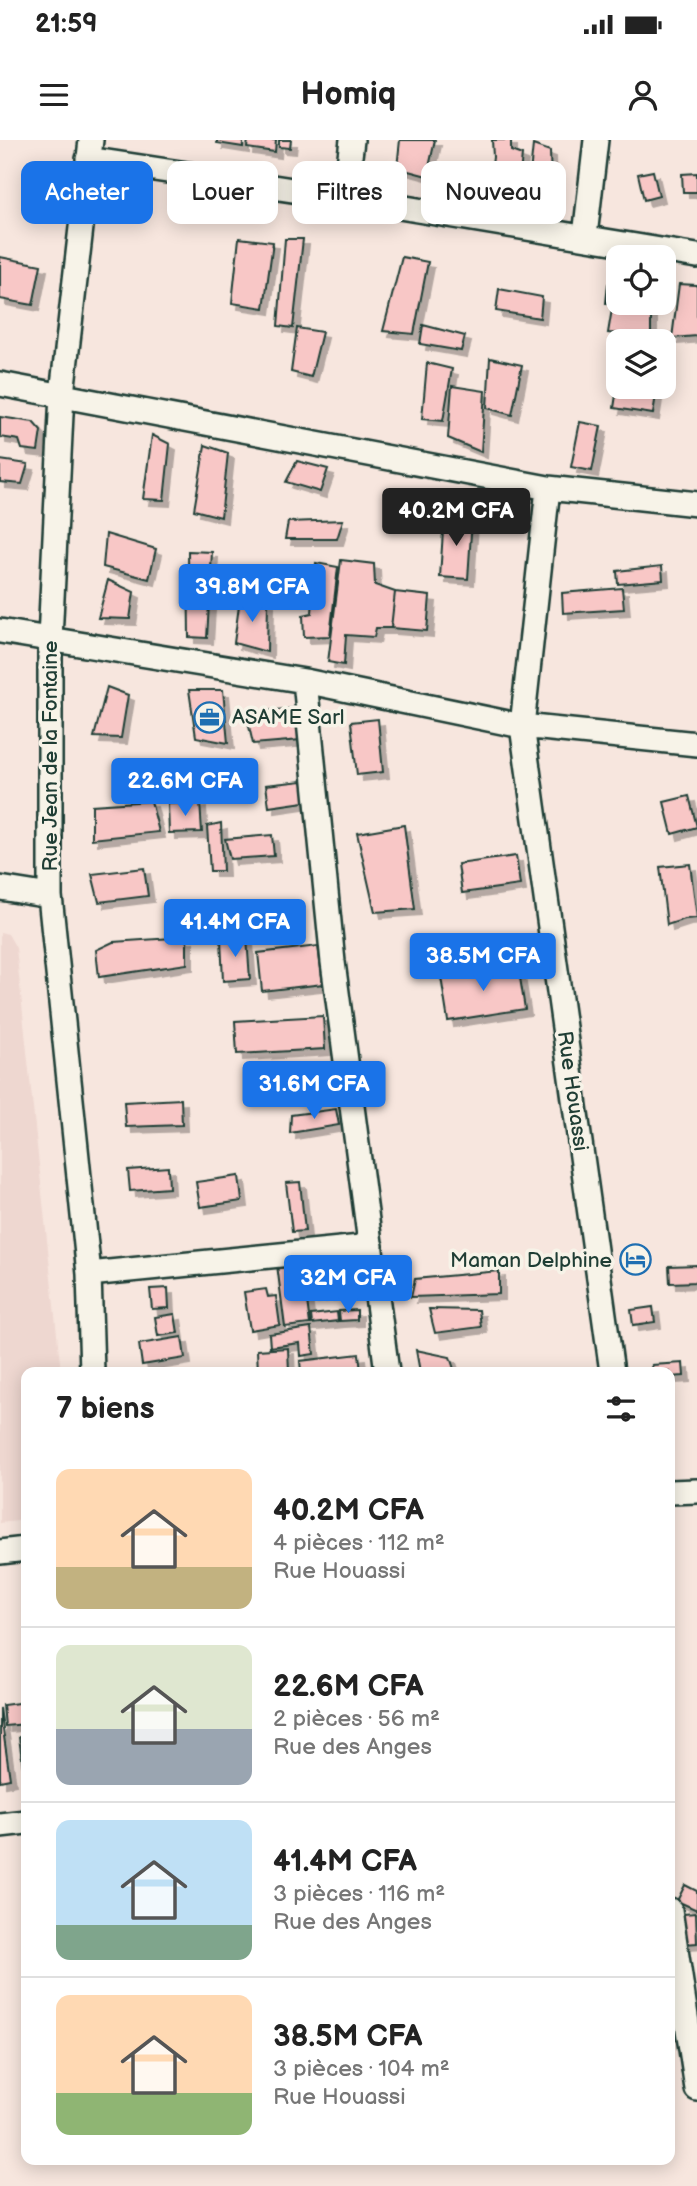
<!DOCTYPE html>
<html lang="fr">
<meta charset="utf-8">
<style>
body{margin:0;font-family:"Balsamiq Sans",sans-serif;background:#f2f2f2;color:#222;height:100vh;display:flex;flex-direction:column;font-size:26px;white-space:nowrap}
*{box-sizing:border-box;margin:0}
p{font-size:23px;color:#767676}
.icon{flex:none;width:38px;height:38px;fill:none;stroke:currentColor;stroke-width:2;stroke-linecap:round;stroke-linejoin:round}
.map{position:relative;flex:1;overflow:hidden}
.details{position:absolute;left:21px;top:1227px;width:654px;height:798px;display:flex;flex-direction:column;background:#fff;border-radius:14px;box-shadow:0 4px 18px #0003}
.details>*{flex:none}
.guide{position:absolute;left:21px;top:21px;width:656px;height:63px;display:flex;gap:14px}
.fabs{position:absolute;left:606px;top:105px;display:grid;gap:14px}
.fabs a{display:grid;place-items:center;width:70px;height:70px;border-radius:14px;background:#fff;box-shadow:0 4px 18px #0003;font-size:35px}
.price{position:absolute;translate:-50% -60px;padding:0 16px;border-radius:7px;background:#1a73e8;color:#fff;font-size:23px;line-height:46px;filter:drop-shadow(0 2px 4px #0008)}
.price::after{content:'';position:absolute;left:50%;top:42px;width:21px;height:16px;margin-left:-10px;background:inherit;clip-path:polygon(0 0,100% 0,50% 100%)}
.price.active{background:#222;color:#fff}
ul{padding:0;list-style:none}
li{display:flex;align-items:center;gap:21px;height:175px;padding:0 35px}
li+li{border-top:2px solid #e0e0e0}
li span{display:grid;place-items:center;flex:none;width:196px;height:140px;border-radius:14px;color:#555}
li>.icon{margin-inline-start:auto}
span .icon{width:84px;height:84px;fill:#fffc;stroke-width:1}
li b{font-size:30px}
h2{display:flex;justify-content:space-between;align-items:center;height:84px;padding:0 35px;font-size:30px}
.chip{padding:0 24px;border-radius:14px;background:#fff;box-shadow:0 4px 18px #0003;font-size:24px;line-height:63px}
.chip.active{background:#1a73e8;color:#fff}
.status{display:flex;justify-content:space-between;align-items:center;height:49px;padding:0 35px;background:#fff;direction:ltr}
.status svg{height:19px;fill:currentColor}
header{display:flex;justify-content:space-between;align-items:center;height:91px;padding:0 35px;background:#fff;font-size:32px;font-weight:600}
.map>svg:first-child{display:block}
.built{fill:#eed7d0}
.building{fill:#f8c7c6;stroke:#1f3d34;stroke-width:2;filter:url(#shadow)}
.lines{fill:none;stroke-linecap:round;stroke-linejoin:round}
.street-casing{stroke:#1f3d34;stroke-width:28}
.street{stroke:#f7f3e8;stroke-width:23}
.labels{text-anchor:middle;stroke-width:7;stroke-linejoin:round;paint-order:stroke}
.poi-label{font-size:21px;fill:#1f3d34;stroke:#f7f3e8;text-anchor:start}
.street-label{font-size:21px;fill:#1f3d34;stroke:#f7f3e8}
</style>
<div class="status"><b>21:59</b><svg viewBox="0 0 49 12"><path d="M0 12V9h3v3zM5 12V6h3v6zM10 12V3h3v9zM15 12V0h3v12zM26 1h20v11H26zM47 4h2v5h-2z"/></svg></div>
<header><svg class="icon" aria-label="menu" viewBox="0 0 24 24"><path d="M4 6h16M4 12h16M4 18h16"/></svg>Homiq<svg class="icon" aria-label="person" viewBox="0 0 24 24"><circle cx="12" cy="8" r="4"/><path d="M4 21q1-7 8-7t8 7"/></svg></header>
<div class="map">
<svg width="697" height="2046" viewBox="0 0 697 2046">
<defs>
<filter id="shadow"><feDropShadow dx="6" dy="6" stdDeviation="0" flood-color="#0004"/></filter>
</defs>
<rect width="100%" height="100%" fill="#f7e6de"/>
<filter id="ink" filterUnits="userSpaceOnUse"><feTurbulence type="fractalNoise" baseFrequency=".0143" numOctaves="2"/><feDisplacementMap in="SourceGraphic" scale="14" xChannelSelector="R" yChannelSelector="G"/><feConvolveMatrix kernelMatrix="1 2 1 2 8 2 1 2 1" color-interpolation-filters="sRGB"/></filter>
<g filter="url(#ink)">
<path class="built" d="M0,792l8,2 8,14 45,424h-35v148l-26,3z"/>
<path class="building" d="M217,0h26v7l-26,-4z
M248,0h28l-1,12 -28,-4z
M279,0h12l-1,8 -11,-1z
M400,0h35l-8,36 -30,-8z
M492,0h19v11l11,4 -3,29 -29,-2 3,-25z
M533,5l17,6 1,33 -22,-1z
M653,31l6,25 -15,4 -6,-26z
M697,33v19h-14l-1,-18z
M239,98l34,4 -9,66 -32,-5z
M285,99h18l-10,89 -15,-2z
M0,117l41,8 -8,40 -33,-6z
M402,117l26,5 -14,72 -31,-3z
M608,144l10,2v17h33v33l-43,-3 5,-30h-7z
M679,144l17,1 1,2v49l-25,2z
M499,149l43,8 -2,21 -44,-7z
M423,185l42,11 -4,15 -41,-7z
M297,188l25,4 -11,45 -20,-5z
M490,218l32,7 -10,50 -25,-7z
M427,223l25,6 -9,52 -21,-2z
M618,242v5l39,1 -4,26 -39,-6z
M452,246l33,5 -4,61 -33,-14z
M0,277l33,5 8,9 -3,20 -16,-2 -3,-9 -19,-3z
M580,282l21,4 -9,45 -21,-4z
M152,295l18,9 -6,56 -21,-1z
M205,305l23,8 -7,64 -27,-7z
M0,320l28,4 -6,20 -22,-2z
M297,321l31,8 -8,23 -34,-10z
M444,376l28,2 -4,61 -28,-2z
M343,380l-6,19h-52l3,-17z
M106,394l50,15 -7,30 -46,-12z
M188,411l24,1 -5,86 -18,-1z
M341,420l33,4 1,21 20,7 -4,36h-15l-2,9 -28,-2 -2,30 -16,-3z
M316,423l22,4 -8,69 -26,1 -1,-22 9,-2z
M662,426l1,14 -45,4 -1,-13z
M108,440l26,12 -4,27 -32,-1z
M622,448l2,21 -61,4 -1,-20z
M395,452l35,4 -3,35 -36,-3z
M240,458l28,3 -1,51 -33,-9z
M107,547l21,8 -7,43 -27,-1z
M189,550h34l5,53 -32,-6z
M296,568l5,32 -48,4 -7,-31z
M378,579l5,53 -26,3 -6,-53z
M302,641l9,20 -42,6 -3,-22z
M689,656l8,31 -25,7 -8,-32z
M151,661l8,31 -67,7v-34z
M200,662l2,30 -33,1 -1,-29z
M221,683l2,48h-13l-3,-45z
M404,685l11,84 -40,3 -18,-79z
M272,695l2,21 -44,3 -5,-20z
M516,716l4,29 -58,8 -4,-29z
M690,724l7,54 -12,1 -18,6 -7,-58z
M144,728l4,28 -49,6 -7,-28z
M187,797v27l-88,13 -3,-27 17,-8z
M247,798l3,41 -27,2 -2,-42z
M318,806l5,38 -61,7 -4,-38z
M518,825l7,44 -77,12 -7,-44z
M323,876l2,33 -88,5 -2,-33z
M181,959l1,26 -56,2 -2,-25z
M336,969l3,16 -49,8 1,-18z
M168,1027l1,21 -39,3 -2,-21z
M239,1036l3,25 -42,6 -4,-25z
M300,1042l5,49 -13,1 -6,-49z
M337,1116l2,12 4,-1 3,25 -38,5 -4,-37z
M302,1122l8,62 -25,3 -8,-62z
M697,1125v17l-27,1 -1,-17z
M499,1131v23l-88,3 4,-18z
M168,1148l1,20 -17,1 -2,-20z
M266,1149l2,8 8,-1 4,29 -30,5 -6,-38z
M653,1167l2,15 -22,3 -2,-15z
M429,1169l50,1 2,17 -46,6z
M357,1170v10l-17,1 -1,-10z
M337,1172l1,9 -26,3 -1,-9z
M175,1174l3,19 -20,3 -3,-19z
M311,1188l3,26 -13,2 -1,-13 -30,4 -1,-13z
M182,1197l3,21 -43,7 -3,-21z
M288,1208l1,24h-31l-1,-22z
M416,1210l34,7 5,15h-35z
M359,1214l2,18h-60l-1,-11z
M683,1223l1,13 -14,1v-5h-17l-1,-7z
M26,1562v22l-21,2 -2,-21z
M0,1568l10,71 -10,2z
M26,1596v54l-7,-53z
M685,1745l12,6v19l-20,-9z
M696,1773l1,30 -12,1 -2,-30z"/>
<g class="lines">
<defs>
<path id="street" d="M91,0l-29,254 -12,245v257l39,378 3,98
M88,19l257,39 352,58
M345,58l7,-58
M585,96l11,-96
M0,244l548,104 149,16
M548,348l-26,238 90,646
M0,491l305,50 217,45 175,18
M305,541l28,281 54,410
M0,748l50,8
M89,1134l282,-28
M670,1352l27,-1
M0,1412l26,-3
M0,1685l26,-3
M670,1770l27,179"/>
</defs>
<use href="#street" class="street-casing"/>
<use href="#street" class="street"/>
</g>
</g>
<defs>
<symbol id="office-ring" viewBox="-11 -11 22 22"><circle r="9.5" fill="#f7f3e8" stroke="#1f6fb2" stroke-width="1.5"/><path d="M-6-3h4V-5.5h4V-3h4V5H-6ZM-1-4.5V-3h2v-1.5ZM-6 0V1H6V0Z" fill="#1f6fb2"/></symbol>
<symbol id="hotel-ring" viewBox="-11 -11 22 22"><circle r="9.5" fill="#f7f3e8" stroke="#1f6fb2" stroke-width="1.5"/><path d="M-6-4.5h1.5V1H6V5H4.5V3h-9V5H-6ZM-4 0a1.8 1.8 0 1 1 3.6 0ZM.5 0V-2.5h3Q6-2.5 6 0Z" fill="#1f6fb2"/></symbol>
</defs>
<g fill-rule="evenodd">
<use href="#office-ring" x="192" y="560" width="35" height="35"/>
<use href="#hotel-ring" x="618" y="1102" width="35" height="35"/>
</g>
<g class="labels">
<g class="poi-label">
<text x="232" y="584">ASAME Sarl</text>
<text x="612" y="1127" text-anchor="end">Maman Delphine</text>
</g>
<g class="street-label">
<text transform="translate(50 616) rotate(-90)" y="7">Rue Jean de la Fontaine</text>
<text transform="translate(573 951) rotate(82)" y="7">Rue Houassi</text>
</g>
</g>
</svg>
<div class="fabs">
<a><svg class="icon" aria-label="locate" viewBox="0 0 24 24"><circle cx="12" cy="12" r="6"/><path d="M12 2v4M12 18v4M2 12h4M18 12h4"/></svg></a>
<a><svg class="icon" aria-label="layers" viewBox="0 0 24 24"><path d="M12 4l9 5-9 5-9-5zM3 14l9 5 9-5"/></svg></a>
</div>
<b class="price active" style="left:456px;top:408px">40.2M CFA</b>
<b class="price" style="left:252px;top:484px">39.8M CFA</b>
<b class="price" style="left:185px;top:678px">22.6M CFA</b>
<b class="price" style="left:235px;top:819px">41.4M CFA</b>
<b class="price" style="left:483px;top:853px">38.5M CFA</b>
<b class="price" style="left:314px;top:981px">31.6M CFA</b>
<b class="price" style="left:348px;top:1175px">32M CFA</b>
<div class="guide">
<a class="chip active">Acheter</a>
<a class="chip">Louer</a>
<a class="chip">Filtres</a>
<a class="chip">Nouveau</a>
</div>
<section class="details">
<h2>7 biens<svg class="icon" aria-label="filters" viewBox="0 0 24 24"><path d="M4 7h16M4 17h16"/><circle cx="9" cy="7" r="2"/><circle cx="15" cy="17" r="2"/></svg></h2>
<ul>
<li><span style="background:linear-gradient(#ffd9b3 70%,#c2b280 0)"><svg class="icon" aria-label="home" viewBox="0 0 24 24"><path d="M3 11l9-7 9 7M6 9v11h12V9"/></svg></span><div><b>40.2M CFA</b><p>4 pièces · 112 m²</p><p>Rue Houassi</p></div></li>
<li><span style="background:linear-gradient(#dfe7d0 60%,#9aa5b1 0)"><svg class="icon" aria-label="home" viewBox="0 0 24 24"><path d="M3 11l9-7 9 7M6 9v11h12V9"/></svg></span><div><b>22.6M CFA</b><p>2 pièces · 56 m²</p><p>Rue des Anges</p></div></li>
<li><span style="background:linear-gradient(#bfe0f5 75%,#7fa58c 0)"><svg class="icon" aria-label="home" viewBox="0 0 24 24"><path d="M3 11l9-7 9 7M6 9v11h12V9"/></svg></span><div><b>41.4M CFA</b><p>3 pièces · 116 m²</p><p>Rue des Anges</p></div></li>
<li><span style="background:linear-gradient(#ffd9b3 70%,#8fb573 0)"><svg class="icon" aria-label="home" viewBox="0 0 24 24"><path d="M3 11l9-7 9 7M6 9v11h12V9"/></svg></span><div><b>38.5M CFA</b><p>3 pièces · 104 m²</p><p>Rue Houassi</p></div></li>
</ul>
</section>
</div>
